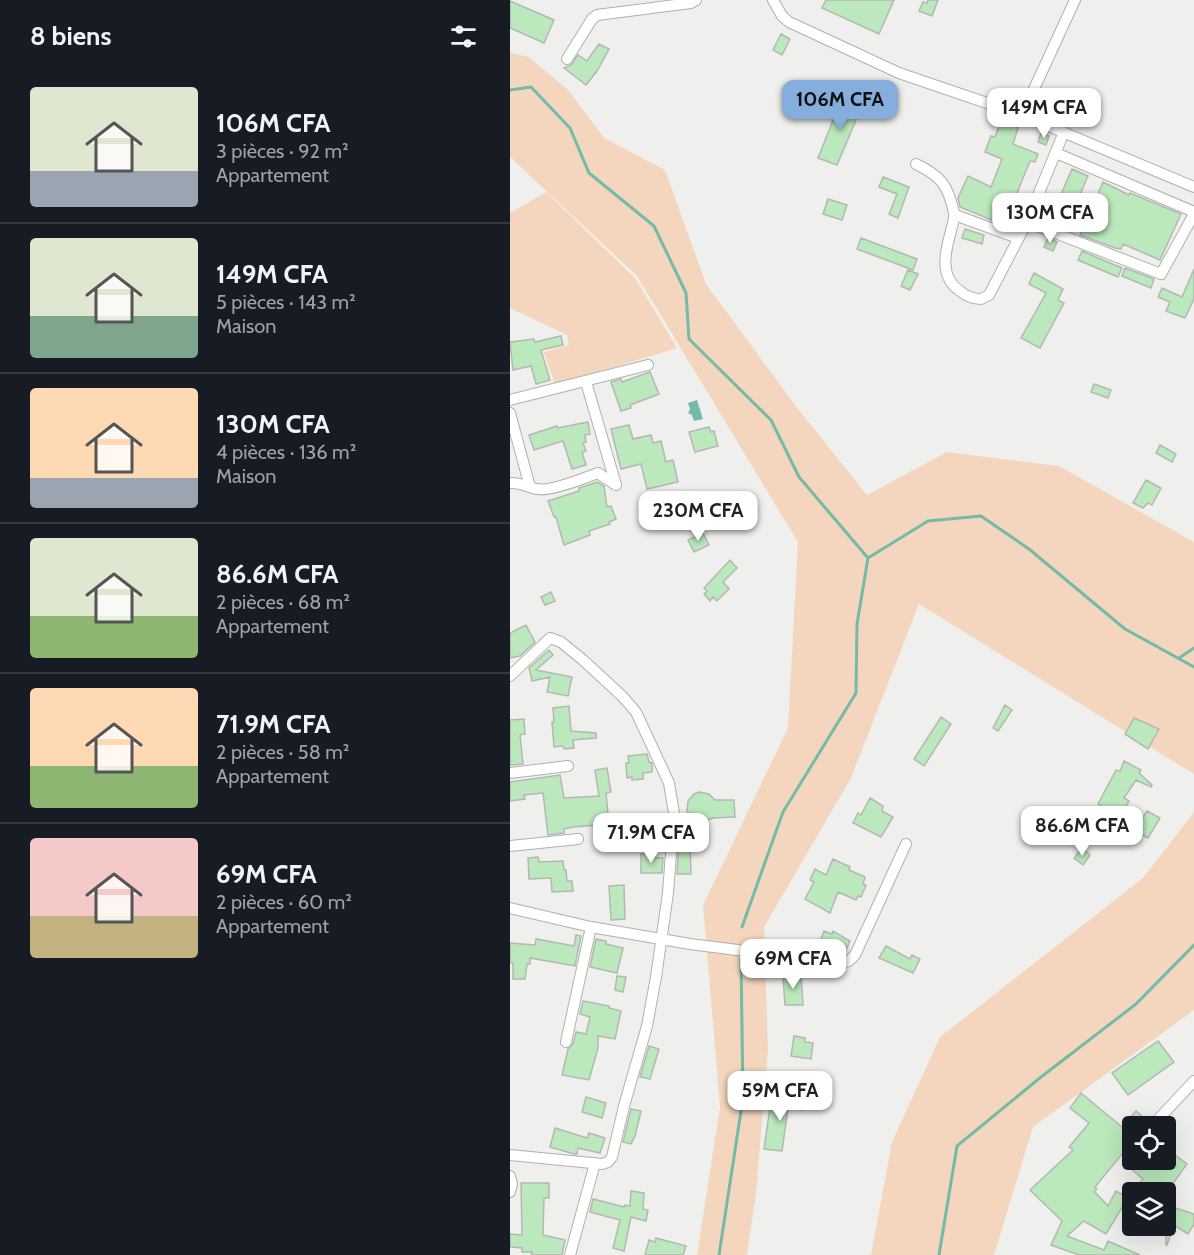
<!DOCTYPE html>
<html lang="fr">
<meta charset="utf-8">
<style>
body{margin:0;font-family:Cabin,sans-serif;background:#242831;color:#f1f3f6;height:100vh;display:flex;flex-direction:column;font-size:22px;white-space:nowrap}
*{box-sizing:border-box;margin:0}
p{font-size:20px;color:#9ea1a6}
.icon{flex:none;width:33px;height:33px;fill:none;stroke:currentColor;stroke-width:2;stroke-linecap:round;stroke-linejoin:round}
.map{position:relative;flex:1;overflow:hidden}
.panel{display:flex;flex-direction:column;background:#171b24;width:510px}
.panel>*{flex:none}
.fabs{position:absolute;left:612px;top:1116px;display:grid;gap:12px}
.fabs a{display:grid;place-items:center;width:54px;height:54px;border-radius:6px;background:#171b24;box-shadow:0 6px 24px #0002;font-size:30px}
.price{position:absolute;translate:-50% -51px;padding:0 14px;border-radius:12px;background:#fff;color:#222;font-size:20px;line-height:39px;filter:drop-shadow(0 2px 3px #0008)}
.price::after{content:'';position:absolute;left:50%;top:36px;width:18px;height:14px;margin-left:-9px;background:inherit;clip-path:polygon(0 0,100% 0,50% 100%)}
.price.current{background:#85aedf;color:#111}
ul{padding:0;list-style:none}
li{display:flex;align-items:center;gap:18px;height:150px;padding:0 30px}
li+li{border-top:2px solid #363941}
li span{display:grid;place-items:center;flex:none;width:168px;height:120px;border-radius:6px;color:#555}
li>.icon{margin-inline-start:auto}
span .icon{width:72px;height:72px;fill:#fffc;stroke-width:1}
li b{font-size:26px}
h2{display:flex;justify-content:space-between;align-items:center;height:72px;padding:0 30px;font-size:26px}
main{display:flex;flex:1;min-height:0}
.map>svg:first-child{display:block}
.green{fill:#f4d6be}
.water{fill:#75baa6}
.lines{fill:none;stroke-linecap:round;stroke-linejoin:round}
.stream{stroke:#75baa6;stroke-width:3}
.building{fill:#bbe8bc;stroke:#b4b7b4;stroke-width:1.5}
.minor-casing{stroke:#b0b0ad;stroke-width:12}
.minor{stroke:#fff;stroke-width:10}
</style>
<main>
<section class="panel">
<h2>8 biens<svg class="icon" aria-label="filters" viewBox="0 0 24 24"><path d="M4 7h16M4 17h16"/><circle cx="9" cy="7" r="2"/><circle cx="15" cy="17" r="2"/></svg></h2>
<ul>
<li><span style="background:linear-gradient(#dfe7d0 70%,#9aa5b1 0)"><svg class="icon" aria-label="home" viewBox="0 0 24 24"><path d="M3 11l9-7 9 7M6 9v11h12V9"/></svg></span><div><b>106M CFA</b><p>3 pièces · 92 m²</p><p>Appartement</p></div></li>
<li><span style="background:linear-gradient(#dfe7d0 65%,#7fa58c 0)"><svg class="icon" aria-label="home" viewBox="0 0 24 24"><path d="M3 11l9-7 9 7M6 9v11h12V9"/></svg></span><div><b>149M CFA</b><p>5 pièces · 143 m²</p><p>Maison</p></div></li>
<li><span style="background:linear-gradient(#ffd9b3 75%,#9aa5b1 0)"><svg class="icon" aria-label="home" viewBox="0 0 24 24"><path d="M3 11l9-7 9 7M6 9v11h12V9"/></svg></span><div><b>130M CFA</b><p>4 pièces · 136 m²</p><p>Maison</p></div></li>
<li><span style="background:linear-gradient(#dfe7d0 65%,#8fb573 0)"><svg class="icon" aria-label="home" viewBox="0 0 24 24"><path d="M3 11l9-7 9 7M6 9v11h12V9"/></svg></span><div><b>86.6M CFA</b><p>2 pièces · 68 m²</p><p>Appartement</p></div></li>
<li><span style="background:linear-gradient(#ffd9b3 65%,#8fb573 0)"><svg class="icon" aria-label="home" viewBox="0 0 24 24"><path d="M3 11l9-7 9 7M6 9v11h12V9"/></svg></span><div><b>71.9M CFA</b><p>2 pièces · 58 m²</p><p>Appartement</p></div></li>
<li><span style="background:linear-gradient(#f6c9c9 65%,#c2b280 0)"><svg class="icon" aria-label="home" viewBox="0 0 24 24"><path d="M3 11l9-7 9 7M6 9v11h12V9"/></svg></span><div><b>69M CFA</b><p>2 pièces · 60 m²</p><p>Appartement</p></div></li>
</ul>
</section>
<div class="map">
<svg width="684" height="1255" viewBox="0 0 684 1255">
<rect width="100%" height="100%" fill="#eff0ed"/>
<path class="green" d="M0,53l19,4 39,33 36,48 61,32 41,114 89,121 72,90 80,-43 112,14 135,76v232l-275,-170 -68,174 -87,149 4,122 -12,144 -9,62h-50l23,-148 -17,-202 85,-177 10,-186 -161,-266 -127,-119z
M36,192l89,86 42,70 -122,37 -11,-33 25,-7 -2,-10 -57,-27v-95z
M684,812v198l-161,117 -39,128h-123l21,-113 48,-105 203,-159z"/>
<path class="water" d="M187,400l6,19 -9,2 -2,-6 -4,-2 2,-4 -2,-6z"/>
<g class="lines">
<path class="stream" d="M0,90l21,-3 39,41 19,45 65,53 32,67 3,46 82,81 28,57 69,81 60,-37 53,-5 48,33 96,80 69,38
M669,658l15,-10
M232,927l41,-115 73,-119 1,-69 11,-66
M209,1255l24,-157 -2,-139
M429,1255l18,-109 84,-69 95,-73 58,-59"/>
</g>
<path class="building" d="M316,0h68l-15,34 -57,-26z
M418,0h10l-6,16 -13,-5 4,-9 4,1z
M0,1l44,19 -10,23 -34,-15z
M271,34l9,5 -8,16 -9,-5z
M89,44l10,5 -12,22 -11,14 -22,-17 7,-3 7,-10 9,6z
M332,98l20,8 -25,59 -19,-7z
M491,121l17,7 -5,16 25,10 -3,8 -5,-1 -26,64 -44,-18 -2,-9 10,-22 23,11 11,-28 -17,-7 6,-16 4,1z
M531,133l8,3 -3,9 -8,-3z
M562,169l16,7 -23,53 -16,-7z
M373,177l26,10 -11,31 -9,-4 8,-20 -18,-7z
M593,182l26,13 1,-2 51,21 -21,46 -37,-16 -2,5 -6,-1 -35,-13z
M318,199l19,6 -5,15 -19,-6z
M455,229l19,6 -2,9 -20,-6z
M351,238l56,21 -4,11 -56,-21z
M538,238l9,4 -4,9 -9,-4z
M572,251l40,17 -4,9 -40,-17z
M615,268l29,11 -3,9 -29,-12z
M684,269v30l-9,19 -19,-7 4,-9 -12,-5 4,-9 20,9z
M398,270l10,4 -8,16 -9,-4z
M524,273l29,16 -5,11 6,3 -24,45 -19,-10 25,-45 -17,-9z
M51,336l2,9 -22,5 9,30 -14,4 -5,-18 -18,4 -3,-28 24,-3 1,3z
M140,372l9,22 -29,11 1,3 -10,3 -10,-29 10,-3 1,3z
M584,384l17,6 -3,8 -17,-6z
M78,422l2,12 -5,1 1,7 -3,1 3,8 -4,1 4,13 -14,4 -9,-28 -29,9 -5,-15 28,-9 1,2z
M119,425l4,14 18,-4 2,8 8,-2 5,21 7,-2 5,22 -31,7 -6,-25 -20,5 -10,-40z
M199,427l2,5 3,-1 4,15 -23,6 -6,-20z
M650,445l16,9 -4,8 -16,-9z
M636,480l15,8 -9,17 -4,-2 -5,5 -10,-5z
M87,482l7,4 3,21 4,-1 5,13 -7,3 1,2 -21,7 1,4 -26,10 -8,-28h-2l-6,-16 31,-10v-3z
M193,533l6,12 -15,7 -6,-12z
M220,560l7,8 -14,14 6,7 -12,12 -4,-4 -3,4 -6,-7 3,-3 -3,-3z
M41,592l4,9 -10,4 -4,-8z
M16,625l9,17 -15,14 -10,2v-25z
M39,650l4,5 -17,15 36,7 -4,19 -21,-4 3,-15 -18,4 -3,-13z
M495,705l7,5 -14,21 -5,-3z
M59,706l2,25 25,2v5l-23,2 1,8 -10,1 -1,-3 -9,1 -2,-25h2l-1,-14z
M431,717l10,7 -27,42 -10,-7z
M624,718l25,11 -11,20 -23,-15z
M14,719l1,15 -5,1 3,29 -13,1v-45z
M137,754l2,8 3,1v9l-9,1v6l-11,1v-3l-5,1 -1,-15h3l-1,-7z
M614,761l17,9 -2,3 13,12 -1,2 -15,-7 -12,18 5,3 -9,16 -22,-13 18,-34 4,1z
M97,768l4,24 -5,1 3,31 -36,3 -9,2v4l-16,2 -5,-42 -19,2 1,4 -15,2v-19l50,-7 4,23 35,-2 -4,-26z
M189,792l10,2 6,6h19l1,17 -22,1 -11,4 -10,-3 -5,-8 1,-10 6,-7z
M360,798l13,8 -1,5 11,6 -12,20 -28,-14 5,-10 3,2z
M637,811l13,7 -12,20 -14,-7z
M169,843h11l1,31h-14z
M572,848l8,7 -7,10 -9,-7z
M131,854h9v3l13,1 -1,15h-21z
M28,857l1,5 24,-1 1,9h2l1,11h5l1,10 -21,1 -1,-14 -22,1 -1,-21z
M323,859l17,8 -1,3 16,7 -2,7 3,1 -5,12 -3,-1 -2,4 -18,-8 -8,21 -25,-14 9,-17 -4,-2 5,-11 11,6z
M114,885l1,34 -14,1 -2,-34z
M314,931l8,3 1,-3 17,10 -6,13 -5,1 -21,-8z
M66,935l5,1 -6,30 -45,-8v6h-3l-2,15h-12v-16h-3v-20l25,2 1,-6 38,7z
M86,939l10,2v3l17,4 -6,25 -27,-6z
M376,946l24,13 2,-4 8,4 -7,14 -34,-15z
M291,975l2,30h-18l-2,-29z
M107,976l9,1 -3,15 -8,-2z
M73,1001l26,5v2l12,3 -6,28 -17,-3v12l-9,32 -27,-5 6,-26 5,-5 3,-12 10,2 4,-17 -10,-3z
M284,1036l11,2v4l8,1 -2,16 -20,-3z
M648,1041l16,21 -46,33 -16,-22z
M139,1046l10,3 -9,30 -10,-2z
M571,1093l41,34 14,-16 11,9 -2,6h-13v16l-37,45 2,2 -3,2 14,15 8,-15 12,7 -22,36 -22,-13 -17,15 37,14 4,-9 32,14h-61l-28,-10 11,-24 -32,-31 43,-40 -4,-3 20,-24 -19,-15z
M76,1097l20,6 -4,15 -20,-6z
M276,1097l19,2 -2,11 -15,-2 -6,43 -18,-2 7,-49 15,2z
M121,1109l10,2 -6,25 -4,8 -8,-2z
M45,1128l32,10 2,-5 16,5 -5,15 -22,-5 -1,6h-3l-24,-7z
M656,1148l21,16 -20,28h-26l-5,-3 7,-10 -13,-11 5,-8h31z
M11,1183h28v15h-5l-1,37 22,5 -3,15h-31l1,-3h-10v-4l-12,-1v-13l12,1z
M121,1191l13,2 -1,16 5,1 -2,11 -15,-4 -7,34 -11,-3 7,-28 -30,-8 3,-13 31,8 1,-2 5,1z
M656,1205l28,9v10l-6,10 -14,-9 -7,20h-1v-10l-18,-9h18z
M146,1238l30,8 -3,9h-38l4,-15 6,2z"/>
<g class="lines">
<defs>
<path id="minor" d="M263,0l9,16 7,6 110,51 123,42 172,72
M57,59l25,-40 5,-4 94,-12 5,-3
M512,115l53,-115
M406,164c25,12 32,21 38,49 1,6 -2,12 -3,18 -6,21 -12,46 9,60 6,5 12,8 21,8l8,-4 38,-73 37,-90
M445,215l63,23
M517,222l134,52 32,-58 -1,-5 -136,-58
M76,382l30,103
M0,400l138,-35
M0,413l20,74
M0,483c11,-1 18,5 28,6 12,3 47,-11 60,-16l18,12
M0,676l40,-38 11,4 22,18 39,36 14,16 33,71 5,30 -6,80 -12,84 -9,49 -23,80 -12,51 -4,5 -6,2 -92,-9
M0,773l58,-7
M0,846l68,-7
M0,908l81,19 99,17 150,19 9,-2 6,-6 51,-111
M56,1042l25,-115
M642,1126l42,-45
M0,1176l2,8 -2,8
M60,1255l25,-92"/>
</defs>
<use href="#minor" class="minor-casing"/>
<use href="#minor" class="minor"/>
</g>
</svg>
<div class="fabs">
<a><svg class="icon" aria-label="locate" viewBox="0 0 24 24"><circle cx="12" cy="12" r="6"/><path d="M12 2v4M12 18v4M2 12h4M18 12h4"/></svg></a>
<a><svg class="icon" aria-label="layers" viewBox="0 0 24 24"><path d="M12 4l9 5-9 5-9-5zM3 14l9 5 9-5"/></svg></a>
</div>
<b class="price current" style="left:330px;top:131px">106M CFA</b>
<b class="price" style="left:534px;top:139px">149M CFA</b>
<b class="price" style="left:540px;top:244px">130M CFA</b>
<b class="price" style="left:188px;top:542px">230M CFA</b>
<b class="price" style="left:572px;top:857px">86.6M CFA</b>
<b class="price" style="left:141px;top:864px">71.9M CFA</b>
<b class="price" style="left:283px;top:990px">69M CFA</b>
<b class="price" style="left:270px;top:1122px">59M CFA</b>
</div>
</main>
